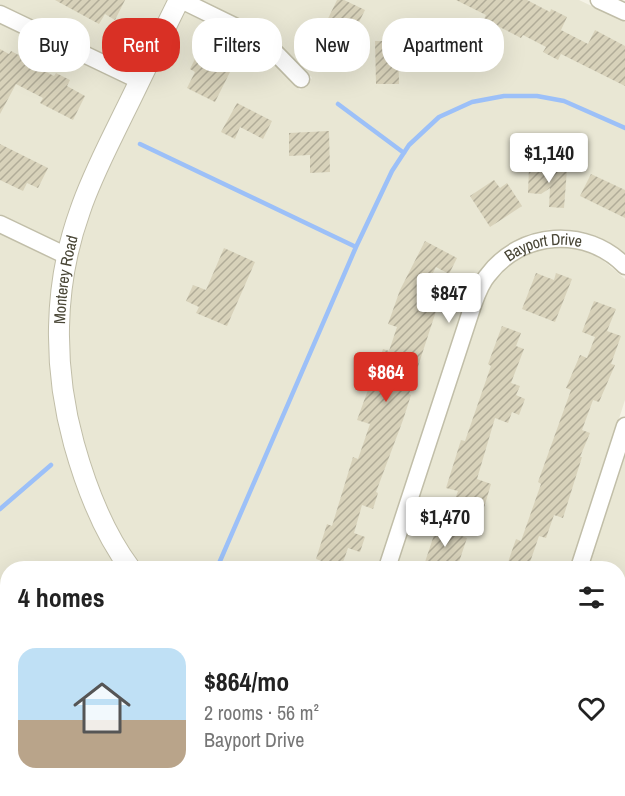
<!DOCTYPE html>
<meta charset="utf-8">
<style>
body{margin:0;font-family:"Archivo Narrow",sans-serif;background:#f6f6f6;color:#222;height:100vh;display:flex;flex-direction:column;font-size:22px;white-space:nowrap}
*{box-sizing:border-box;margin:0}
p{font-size:20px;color:#767676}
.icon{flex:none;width:33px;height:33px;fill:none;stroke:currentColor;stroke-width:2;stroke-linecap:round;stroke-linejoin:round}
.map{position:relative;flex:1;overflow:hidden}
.sheet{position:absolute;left:0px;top:561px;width:626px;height:236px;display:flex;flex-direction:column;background:#fff;border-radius:24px 24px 0 0;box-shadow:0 6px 24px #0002}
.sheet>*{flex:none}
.banner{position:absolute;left:18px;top:18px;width:590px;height:54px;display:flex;gap:12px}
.price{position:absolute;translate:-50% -51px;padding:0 14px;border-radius:6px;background:#fff;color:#222;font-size:20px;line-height:39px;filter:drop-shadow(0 2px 3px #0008)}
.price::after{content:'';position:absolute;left:50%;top:36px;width:18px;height:14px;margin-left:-9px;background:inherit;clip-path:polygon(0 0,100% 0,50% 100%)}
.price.active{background:#d93025;color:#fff}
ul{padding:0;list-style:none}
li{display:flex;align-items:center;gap:18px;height:150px;padding:0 18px}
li+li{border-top:2px solid #e0e0e0}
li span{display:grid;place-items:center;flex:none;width:168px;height:120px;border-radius:18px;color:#555}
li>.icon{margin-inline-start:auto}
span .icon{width:72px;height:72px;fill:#fffc;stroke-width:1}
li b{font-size:26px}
h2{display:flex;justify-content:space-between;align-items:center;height:72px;padding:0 18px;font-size:26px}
.tag{padding:0 21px;border-radius:24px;background:#fff;box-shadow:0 6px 24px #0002;font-size:21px;line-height:54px}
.tag.active{background:#d93025;color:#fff}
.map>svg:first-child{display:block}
.residential{fill:#e9e7d4}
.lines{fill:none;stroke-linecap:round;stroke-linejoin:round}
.stream{stroke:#9cc0f8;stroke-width:4.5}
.building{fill:url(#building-hatch)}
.minor-casing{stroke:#c1bea8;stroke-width:19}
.tertiary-casing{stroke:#c1bea8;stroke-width:22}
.minor{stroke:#fff;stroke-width:16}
.tertiary{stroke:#fff;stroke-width:20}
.labels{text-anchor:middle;stroke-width:4.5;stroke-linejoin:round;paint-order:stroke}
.street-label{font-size:16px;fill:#484535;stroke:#fff}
</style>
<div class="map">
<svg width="625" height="796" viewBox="0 0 625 796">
<defs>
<pattern id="building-hatch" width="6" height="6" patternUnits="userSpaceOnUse" patternTransform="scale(1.5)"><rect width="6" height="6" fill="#d8d2ba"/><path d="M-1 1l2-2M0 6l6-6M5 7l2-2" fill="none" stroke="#b1ac98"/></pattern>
</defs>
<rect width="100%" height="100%" fill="#f5f3e6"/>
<path class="residential" d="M0,0h170l-33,70 -137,-66z
M201,0h378l46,22v231l-18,-12 -22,-9 -21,-3 -19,1 -16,4 -25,14 -25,25 -15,33 -85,262h-238l-11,-14 -21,-38 -20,-47 -15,-55 -7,-56 1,-48 7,-52 24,-75 83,-172 76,36 42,43 12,-12 -45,-46z
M0,24l129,62 -67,158 -62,-30z
M0,234l58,28 -8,98 69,208h-111v154l-8,6z
M561,246l19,3 19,8 26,22v121l-54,168h-176l90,-273 8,-14 18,-18 22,-12z
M625,451v345h-37l-21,-7h51v-221h-31z
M33,789h273l-2,7h-264z
M323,789h175l-3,7h-174z"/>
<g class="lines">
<path class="stream" d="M338,104l66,49
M140,144l216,103
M0,509l51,-44
M217,568l139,-321 36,-76 17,-26 30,-28 33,-15 32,-6h33l27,5 61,27"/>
</g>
<path class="building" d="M55,0h70l-10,20 -10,-6 -6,10z
M337,0h7l21,10 -11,22 -12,-6 -6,12 -14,-7z
M456,0h71l23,12 1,-3 16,8 -6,13 27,14 7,-14 30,16v40l-64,-32 -3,6 -15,-8 3,-5 -23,-12 -2,3 -37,-19 2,-4z
M375,41h23l1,43h-23z
M203,43l33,17 -21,42 -28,-14 8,-16 -5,-3z
M0,49l9,5 2,-3 15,8 -1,2 29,15 2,-3 14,7 -3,6 18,10 -12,24 -33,-17 3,-5 -27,-14 -16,30z
M237,103l35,18 -9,18 -23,-12 -5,12 -14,-7z
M329,131l1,41 -20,1v-18l-21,1v-23z
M0,144l48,24 -10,20 -11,-5 -4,8 -23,-11z
M529,167l38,2 -3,39 -15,-1 1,-19 -9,6 -13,-1z
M591,174l34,16v28l-45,-22z
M494,180l6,8 7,-5 15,23 -32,21 -20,-31z
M425,241l32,17 -8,16 -13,-7 -15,29 18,6 -30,92 2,1 -8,25 -27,72 2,1 -5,16 -11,-4 -8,28 11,4 -5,15 -12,-4 -7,20 -25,-9 11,-35 5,2 21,-69 5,2 12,-35 -13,-4 26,-71 6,2 8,-24 -9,-3 12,-34z
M224,248l31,14 -28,64 -31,-13 3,-6 -13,-6 7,-16 13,5z
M536,273l18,7 2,-7 16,6 -17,43 -33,-13z
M594,301l22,8 -9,22 14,5 -10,28 4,1 -16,37 -6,-2 -11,30 8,3 -10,24h2l-19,61 -9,-3 -8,23 -7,-2 -11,32h-22l10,-29 5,2 20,-57 -3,-2 33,-92 -5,-2 14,-33 7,3 8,-21 -13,-5z
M502,326l19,7 -5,13 8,3 -13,34 9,3 -4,9 9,4 -6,16 -7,-3 -4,11 -13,-5 -18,61 14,5 -8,27 -29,-9 4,-11 -12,-3 15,-48 4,1 26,-75 -3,-2z
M440,517l11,4 -3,10 19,7 -10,30h-34z"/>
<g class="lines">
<defs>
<g id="minor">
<path d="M181,0l82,40 38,39"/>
<path d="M599,0l26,12"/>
<path d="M0,14l140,67"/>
<path d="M0,224l67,32"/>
<path id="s1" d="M387,568l85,-260c4,-11 8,-24 16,-33 33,-44 98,-49 137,-9"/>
<path d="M579,568l46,-142"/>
<path d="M0,739l8,-6"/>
<path d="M0,764l8,9"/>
<path d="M22,789l6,7"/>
<path d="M313,796l2,-7"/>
<path d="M504,796l2,-7"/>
</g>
<g id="tertiary">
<path id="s2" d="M130,568c-27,-36 -44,-81 -56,-124 -21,-76 -21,-158 6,-233 11,-33 28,-65 43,-96 19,-38 37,-77 56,-115"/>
<path d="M539,789l21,7"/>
</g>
</defs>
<use href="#minor" class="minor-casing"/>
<use href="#tertiary" class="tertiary-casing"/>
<use href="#minor" class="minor"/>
<use href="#tertiary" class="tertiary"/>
</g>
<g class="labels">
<g class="street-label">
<text dy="6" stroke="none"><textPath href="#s1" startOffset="376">Bayport Drive</textPath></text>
<text dy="6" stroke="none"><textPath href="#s2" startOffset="303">Monterey Road</textPath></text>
</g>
</g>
</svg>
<b class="price" style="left:549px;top:184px">$1,140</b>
<b class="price" style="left:449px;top:324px">$847</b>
<b class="price active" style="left:386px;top:403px">$864</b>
<b class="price" style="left:445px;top:548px">$1,470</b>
<div class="banner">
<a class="tag">Buy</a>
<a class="tag active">Rent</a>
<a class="tag">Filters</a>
<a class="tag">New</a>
<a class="tag">Apartment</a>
</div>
<section class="sheet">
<h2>4 homes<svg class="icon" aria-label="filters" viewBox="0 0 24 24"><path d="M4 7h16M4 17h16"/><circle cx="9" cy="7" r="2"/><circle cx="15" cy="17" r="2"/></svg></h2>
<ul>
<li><span style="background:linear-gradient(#bfe0f5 60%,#b9a48a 0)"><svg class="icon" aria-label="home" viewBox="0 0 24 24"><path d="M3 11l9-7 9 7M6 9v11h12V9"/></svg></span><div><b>$864/mo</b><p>2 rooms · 56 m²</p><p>Bayport Drive</p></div><svg class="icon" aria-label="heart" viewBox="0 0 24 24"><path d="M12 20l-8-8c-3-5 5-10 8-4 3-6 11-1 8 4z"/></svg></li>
</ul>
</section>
</div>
